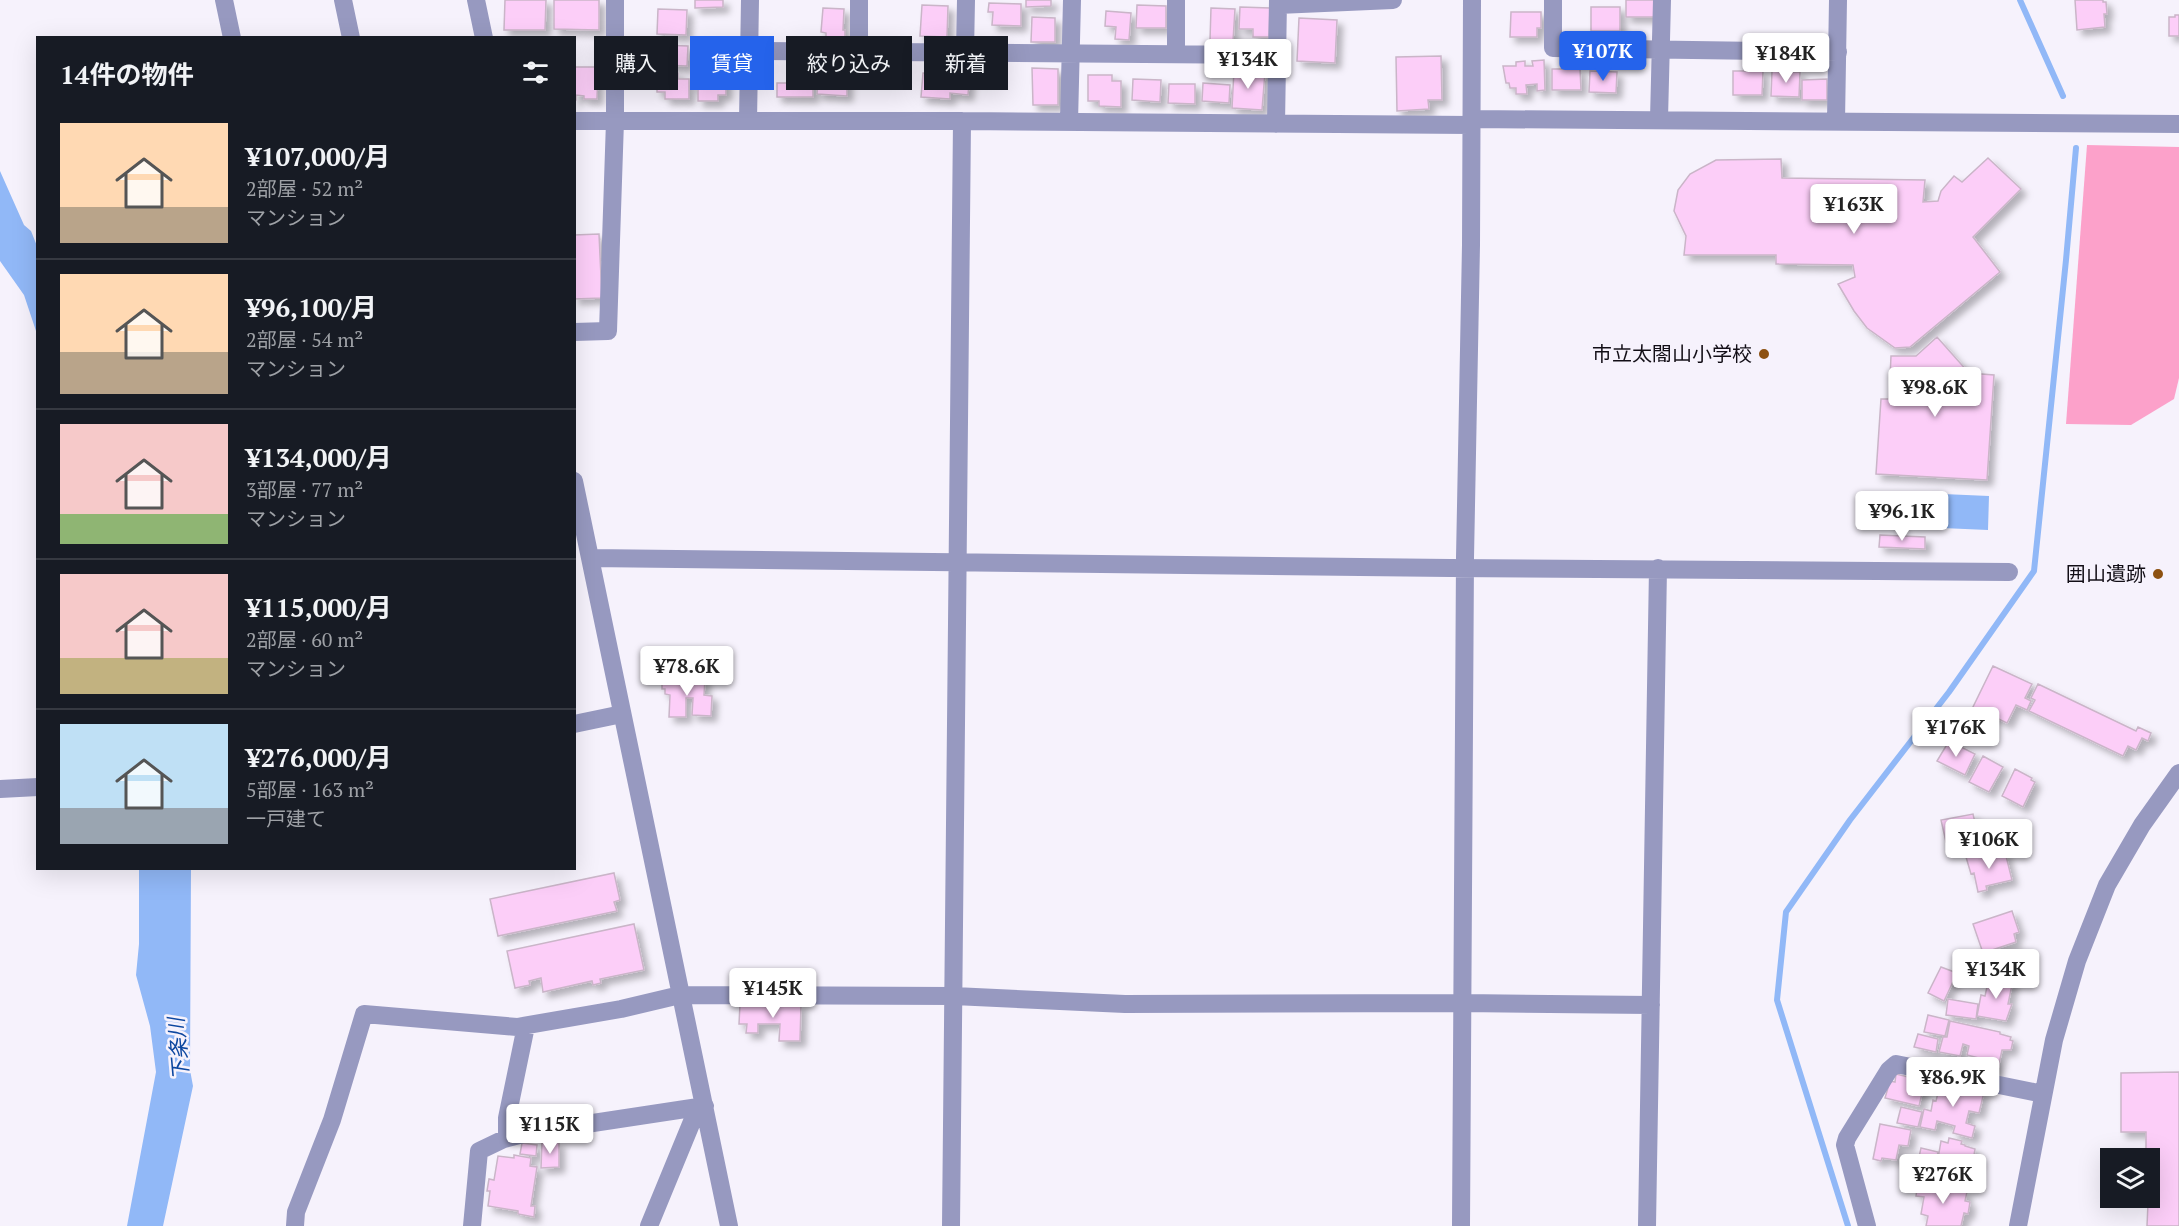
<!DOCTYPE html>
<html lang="ja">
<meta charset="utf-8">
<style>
body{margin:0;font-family:"PT Serif","Noto Sans JP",serif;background:#242831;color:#f1f3f6;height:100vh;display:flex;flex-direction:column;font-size:22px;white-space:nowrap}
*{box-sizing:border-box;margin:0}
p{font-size:20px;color:#9ea1a6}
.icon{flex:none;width:33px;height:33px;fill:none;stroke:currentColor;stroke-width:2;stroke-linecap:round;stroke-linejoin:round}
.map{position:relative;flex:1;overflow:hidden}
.side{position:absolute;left:36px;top:36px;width:540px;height:834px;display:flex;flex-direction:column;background:#171b24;border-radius:0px;box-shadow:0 6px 24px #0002}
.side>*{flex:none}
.guide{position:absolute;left:594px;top:36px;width:570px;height:54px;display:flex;gap:12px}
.buttons{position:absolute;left:2100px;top:1148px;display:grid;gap:12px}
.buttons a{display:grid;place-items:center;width:60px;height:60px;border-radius:0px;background:#171b24;box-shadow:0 6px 24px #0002;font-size:30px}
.price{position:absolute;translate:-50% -51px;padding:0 14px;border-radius:6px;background:#fff;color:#222;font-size:20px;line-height:39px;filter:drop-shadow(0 2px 3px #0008)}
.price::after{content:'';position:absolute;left:50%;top:36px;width:18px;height:14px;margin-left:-9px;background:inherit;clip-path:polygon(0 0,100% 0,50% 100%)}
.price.on{background:#2563eb;color:#fff}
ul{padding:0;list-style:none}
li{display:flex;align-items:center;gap:18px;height:150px;padding:0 24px}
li+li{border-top:2px solid #363941}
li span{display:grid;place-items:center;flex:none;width:168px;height:120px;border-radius:0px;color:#555}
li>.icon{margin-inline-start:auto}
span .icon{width:72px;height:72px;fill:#fffc;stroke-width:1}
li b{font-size:26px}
h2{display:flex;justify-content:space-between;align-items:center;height:72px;padding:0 24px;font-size:26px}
.pill{padding:0 21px;border-radius:0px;background:#171b24;box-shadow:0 6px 24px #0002;font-size:21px;line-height:54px}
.pill.on{background:#2563eb;color:#fff}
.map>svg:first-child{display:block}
.green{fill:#fca1ca}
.water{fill:#91b8f7}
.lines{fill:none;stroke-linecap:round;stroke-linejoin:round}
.stream{stroke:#91b8f7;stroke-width:6}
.building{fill:#fccef8;stroke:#cab5c8;stroke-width:1.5;filter:url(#shadow)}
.minor{stroke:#9799c0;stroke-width:18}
.poi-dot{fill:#8d5111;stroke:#f6f2fc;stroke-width:2}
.labels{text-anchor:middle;stroke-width:5;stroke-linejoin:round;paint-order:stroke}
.poi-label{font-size:20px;fill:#120e16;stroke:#f6f2fc;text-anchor:end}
.water-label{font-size:21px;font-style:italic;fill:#0c469f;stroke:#f6f2fc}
</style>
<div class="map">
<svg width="2179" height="1226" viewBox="0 0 2179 1226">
<defs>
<filter id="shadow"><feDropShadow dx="5.5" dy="5.5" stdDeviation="3" flood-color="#0004"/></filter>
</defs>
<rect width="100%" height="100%" fill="#f6f2fc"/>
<path class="green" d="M2087,145l92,2v231l-5,21 -43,26 -65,-1z"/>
<path class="water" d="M0,171l24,54 7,6 6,15v88l-13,-39 -24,-34z
M1920,493l69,3 -1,34 -69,-3z
M1887,497l21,2 -3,31 -20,-1z
M139,869h52l-1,201 3,16 -30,140h-36l29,-154 -6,-46 -14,-51 3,-31z"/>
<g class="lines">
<path class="stream" d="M2020,0l43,96
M1848,1226l-71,-226 9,-88 64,-92 99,-128 85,-121 32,-311 10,-112"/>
</g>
<path class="building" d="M505,0h41l-1,30h-41z
M554,0h45v30l-45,-1z
M695,0h28v7l-28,1z
M1026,0h25v6l-25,1z
M1626,0h30v17h-30z
M2075,0h28v2h3l1,12h-3l1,13 -28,3z
M989,3l32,1v22l-29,-1 1,-13h-5z
M922,5l26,1 -1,31 -27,-1z
M1137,5l29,1v22h-30z
M1240,7l30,1 -1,29h-16v-8h-14z
M1591,7h29v24h-29z
M823,8l21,1 -1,21h2v12l-19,-1v-8l-5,-1z
M1211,8l24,1 -2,32 -23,-1z
M658,9l29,1 -1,25 -29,-1z
M1106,11l25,2 -2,27 -14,-1 1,-12 -11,-1z
M1511,12h30v16h-4v9h-27z
M2175,15h4v21h-10v-19h6z
M1032,17l23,1v24h-24z
M1299,18l38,2 -2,43 -38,-2z
M693,44l29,1 -1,22 -29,-1z
M661,45l27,1 -1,20 -27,-1z
M1441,56l1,44h-14l1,9 -32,2 -1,-54z
M1544,60l1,30 -8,1v-7l-11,1 1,9h-11v-6h-6l-1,-5h-3l-3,-17h13v-4l9,-1v5h8l-1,-5z
M574,67h24l-1,32h-13v-3l-8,-1v5h-2z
M945,67l25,2 -2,26 -18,-2v6l-29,-2 2,-24 22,1z
M1032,68l26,1v36h-25z
M1552,69h28l1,21h-29z
M1234,70l31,2 -3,38 -30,-2z
M789,71h24v26h-36v-14h12z
M818,71l29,1v24l-30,-2z
M1590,71l27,1 -1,21 -27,-1z
M1733,71h30l-1,24h-29z
M1772,71l28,1 -1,25 -28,-1z
M678,73v6h11v20h-24v-7h-8v-18z
M693,74h33v21h-8v6h-20v-14h-5z
M1088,75h24v6h9v26l-22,-1v-5h-11z
M1133,79l28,1 -1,22 -28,-2z
M1827,79v21h-25v-20z
M1203,83l27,2 -1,18 -27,-2z
M1169,84h26v20l-27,-1z
M1988,158l33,31 -48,48 27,35 -90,75 -15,1 -28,-20 -13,-17 -16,-27 17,-7 -2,-12 -77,-1v-9h-92l2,-19 -12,-25 4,-21 12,-16 26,-14 65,-1 1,19 143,2 -2,22 15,-1 3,-10 13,-15 8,6z
M599,234l3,64 -28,1v-64z
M1937,337l32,36 25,2 -7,105 -111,-6 5,-75h8l2,-43h25z
M1880,535l45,2v12l-46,-2z
M1993,666l39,18 -7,14 6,3 -4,9 -11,-5 -9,18 -34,-16z
M662,677h14v6h11l1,-6 17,1 -1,17 8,1 -1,20 -19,-1 1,-17h-7v19h-17l1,-22 -5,-1v-5h-3z
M2038,684l98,47 2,-4 13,6 -3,8 -6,-3 -6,12 -8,-4 -5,10 -94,-45 6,-11 -4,-2z
M1949,741l26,13 -10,21 -28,-14z
M1983,756l20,11 -14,25 -20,-10z
M2015,769l17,9 -1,2 4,2 -12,25 -21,-11z
M1973,814l5,21 -32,7 -5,-22z
M2005,852l7,28 -26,6 1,4 -9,2 -4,-19 -3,1 -5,-17 16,-4 1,5z
M614,873l6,27 -6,2 3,9 -119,25 -8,-37z
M2012,911l7,21 -5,2 2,8 -33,11 -10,-29z
M634,924l10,46 -44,9 1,4 -8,2 -1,-4 -49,11 -2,-14 -12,3 1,4 -15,3 -8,-37z
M1941,967l16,6 -13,28 -16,-8z
M1989,978l12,3 1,-3 11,2 -5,24h4l-6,17 -29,-5 4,-21 4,1z
M1948,999l30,5 -2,15 -30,-4z
M740,1004h61l-1,37h-21l1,-17h-22v9h-12l1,-9h-8z
M1928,1015l21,5 -4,16 -21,-4z
M1950,1021l50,11v2l11,3 -1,3 3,1 -2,9h-9l-5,23 -20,-4 2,-11 -12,-3 2,-9 -6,-2 -3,12 -21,-4 4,-15h4z
M1918,1034l20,5 -2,13 -22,-5z
M2179,1072v154h-32l3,-68h-4v-26h-25v-59z
M1896,1074l29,7 -6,25 -34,-8 5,-17 5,1z
M1937,1081l47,11 -5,21 -10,-2 -3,12 9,3 -3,12 -19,-5 2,-7 -18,-5 -2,9 -15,-3 4,-18 7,2 2,-11 3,1 3,-12 -3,-1z
M1901,1107l21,5 -4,15 -21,-4z
M1880,1124l31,6 -3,16 -9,-1 -3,15 -14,-2 -1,3 -8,-2z
M1949,1138l13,3 -1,3 4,1v1l10,3 -1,6 4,1 -2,9 -8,-1 -2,8 -9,-2 -2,11 -20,-5 6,-35 7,2z
M542,1142h17v25l-18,1z
M522,1143l15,2 -1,11 -16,-2z
M1921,1148l17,4 -5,23 -15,-3 2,-10 -2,-1z
M514,1155l17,3 -1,8 7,1 -6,39h4l-1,11 -16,-3v-3l-30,-5 2,-15h-3l2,-12 5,1 4,-24 16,2z
M1918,1182l49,10 -2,9 5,1 -2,12 -4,-1 -3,13h-35l2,-10 -7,-2 3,-17 -8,-1z"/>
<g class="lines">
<path class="minor" d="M224,0l8,38
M343,0l8,38
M476,0l8,38
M1553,0v48l285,4
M1278,5l115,-5
M750,51l527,4
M859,51v-51
M965,52l1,-52
M1176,54v-54
M1471,119l708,5
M1659,119l3,-119
M574,121h388l509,4
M748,121l2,-121
M1836,121l2,-121
M1069,122l3,-122
M1276,124l2,-124
M574,332l34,-1 7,-210v-121
M574,481l155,745
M590,558l860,10 559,4
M574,724l48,-10
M0,789l38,-2
M507,1138v-20l19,-92
M295,1226l1,-14 36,-92 32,-106 153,13 104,-18 59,-14 274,1 171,8 337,-1 189,2
M472,1226l7,-75 25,-12 23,-6 178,-27
M649,1226l49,-119
M951,1226l11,-1105
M1461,1226l4,-668 6,-313 1,-245
M1647,1226l11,-658
M1867,1226l-22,-81 2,-7 42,-68 7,-6 147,30
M2018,1226l36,-186 23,-79 30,-76 35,-60 37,-52"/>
</g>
<g class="poi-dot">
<circle cx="1764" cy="354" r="6"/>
<circle cx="2158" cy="574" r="6"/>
</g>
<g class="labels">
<g class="poi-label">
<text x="1752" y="361">市立太閤山小学校</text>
<text x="2146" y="581">囲山遺跡</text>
</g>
<g class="water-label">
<text transform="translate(179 1049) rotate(-95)" y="7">下条川</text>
</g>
</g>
</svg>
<div class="buttons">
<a><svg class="icon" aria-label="layers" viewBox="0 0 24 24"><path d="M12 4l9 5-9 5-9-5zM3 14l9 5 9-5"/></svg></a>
</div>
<b class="price on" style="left:1603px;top:82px">¥107K</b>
<b class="price" style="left:1786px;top:84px">¥184K</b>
<b class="price" style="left:1248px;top:90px">¥134K</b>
<b class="price" style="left:1854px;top:235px">¥163K</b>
<b class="price" style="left:1935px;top:418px">¥98.6K</b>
<b class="price" style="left:1902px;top:542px">¥96.1K</b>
<b class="price" style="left:687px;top:697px">¥78.6K</b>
<b class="price" style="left:1956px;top:758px">¥176K</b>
<b class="price" style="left:1989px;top:870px">¥106K</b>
<b class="price" style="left:1996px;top:1000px">¥134K</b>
<b class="price" style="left:773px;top:1019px">¥145K</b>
<b class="price" style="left:1953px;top:1108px">¥86.9K</b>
<b class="price" style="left:550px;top:1155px">¥115K</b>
<b class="price" style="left:1943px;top:1205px">¥276K</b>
<div class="guide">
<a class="pill">購入</a>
<a class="pill on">賃貸</a>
<a class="pill">絞り込み</a>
<a class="pill">新着</a>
</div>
<section class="side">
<h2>14件の物件<svg class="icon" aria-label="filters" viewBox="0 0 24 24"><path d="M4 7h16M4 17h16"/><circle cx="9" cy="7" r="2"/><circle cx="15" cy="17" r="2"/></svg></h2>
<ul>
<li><span style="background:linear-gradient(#ffd9b3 70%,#b9a48a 0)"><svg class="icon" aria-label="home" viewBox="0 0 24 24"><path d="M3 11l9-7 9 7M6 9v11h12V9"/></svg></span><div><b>¥107,000/月</b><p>2部屋 · 52 m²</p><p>マンション</p></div></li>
<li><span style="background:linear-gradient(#ffd9b3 65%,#b9a48a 0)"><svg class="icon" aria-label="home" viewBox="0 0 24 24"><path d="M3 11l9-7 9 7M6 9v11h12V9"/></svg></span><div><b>¥96,100/月</b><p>2部屋 · 54 m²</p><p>マンション</p></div></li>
<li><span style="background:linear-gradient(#f6c9c9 75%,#8fb573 0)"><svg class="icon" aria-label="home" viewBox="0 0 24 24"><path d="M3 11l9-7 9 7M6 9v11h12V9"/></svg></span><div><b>¥134,000/月</b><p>3部屋 · 77 m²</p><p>マンション</p></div></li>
<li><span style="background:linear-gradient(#f6c9c9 70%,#c2b280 0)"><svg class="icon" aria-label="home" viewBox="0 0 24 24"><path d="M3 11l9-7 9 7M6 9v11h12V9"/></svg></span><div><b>¥115,000/月</b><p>2部屋 · 60 m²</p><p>マンション</p></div></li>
<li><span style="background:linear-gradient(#bfe0f5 70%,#9aa5b1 0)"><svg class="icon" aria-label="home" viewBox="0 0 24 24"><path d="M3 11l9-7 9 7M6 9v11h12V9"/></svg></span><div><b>¥276,000/月</b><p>5部屋 · 163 m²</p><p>一戸建て</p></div></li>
</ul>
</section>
</div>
